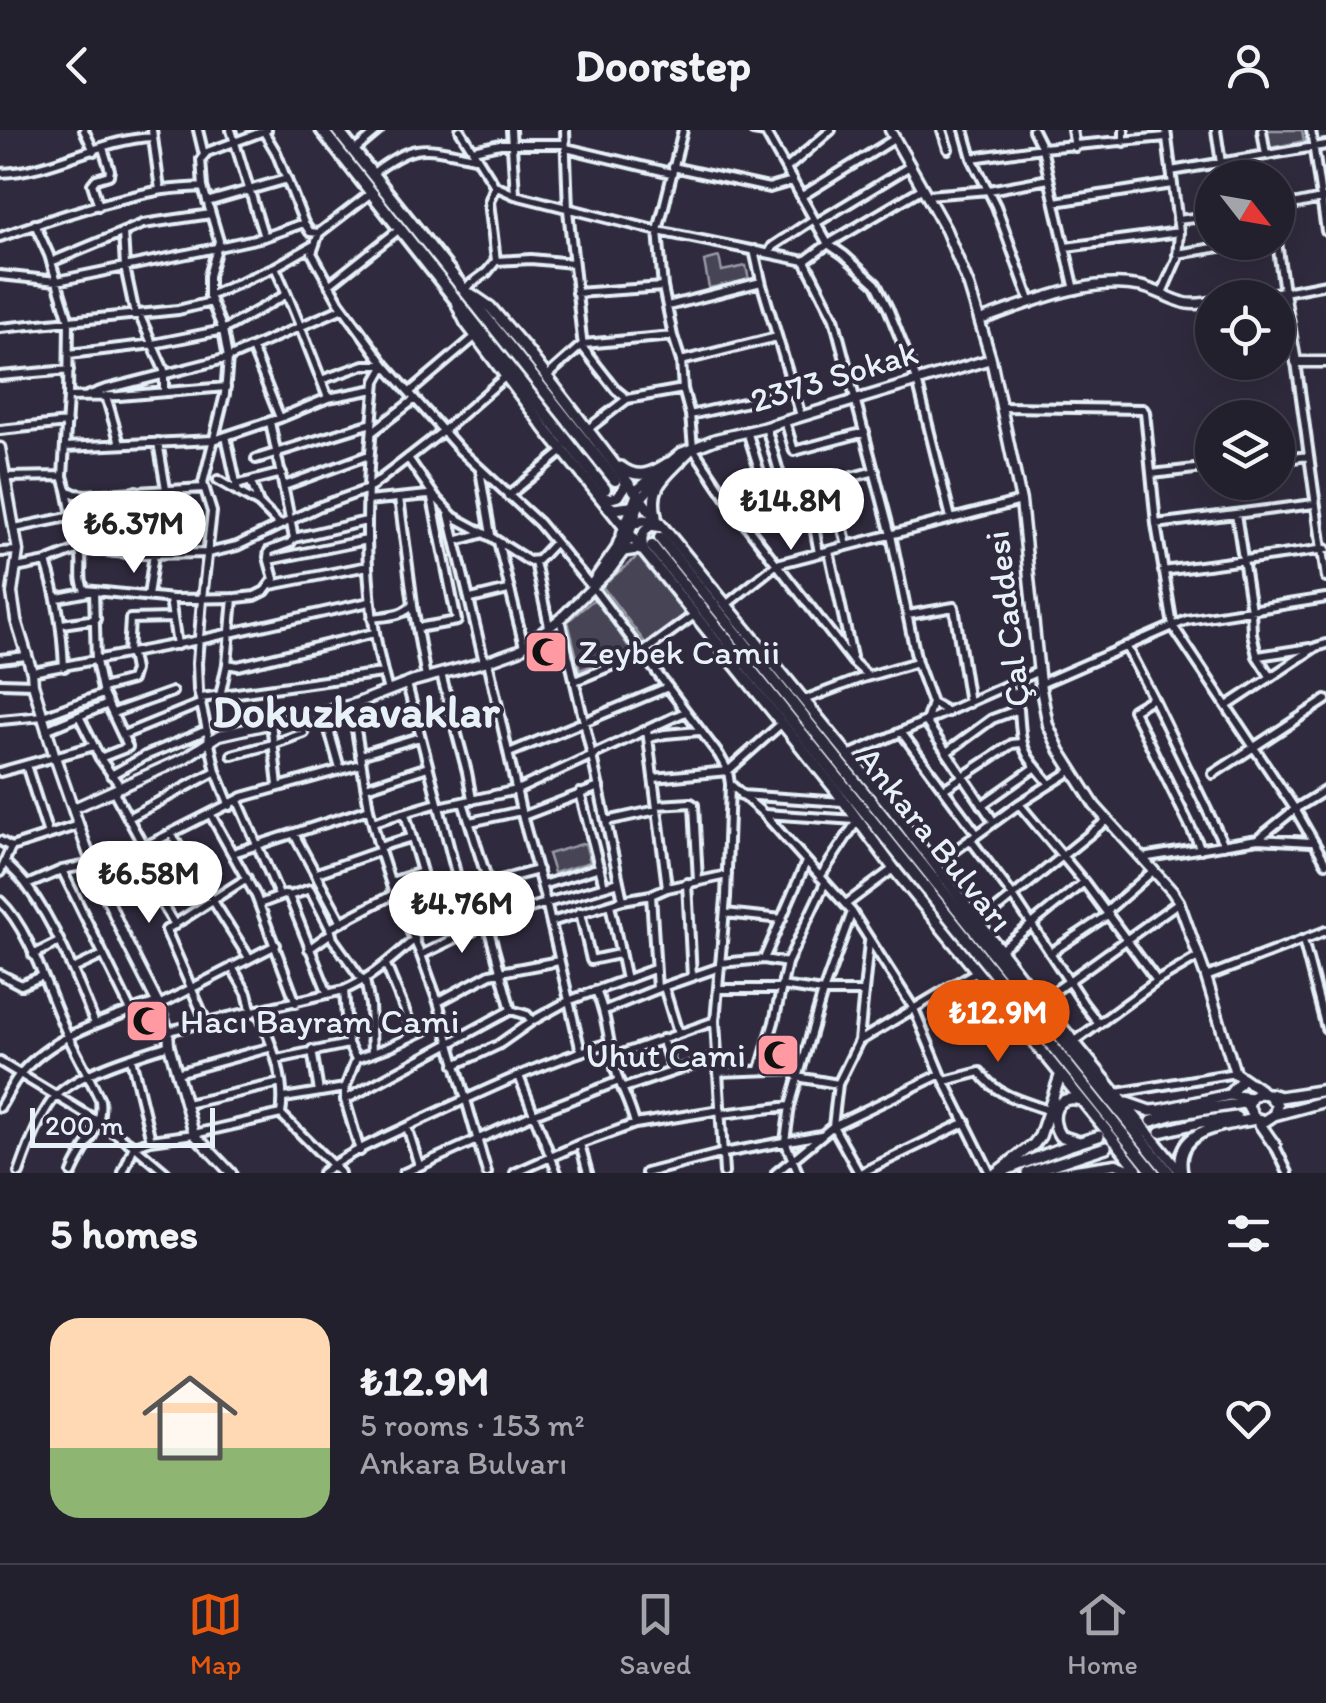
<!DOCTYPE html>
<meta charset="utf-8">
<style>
body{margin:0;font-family:Itim,sans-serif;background:#2b2836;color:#f1f3f6;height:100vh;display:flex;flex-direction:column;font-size:38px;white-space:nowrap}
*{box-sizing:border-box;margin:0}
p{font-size:32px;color:#a3a3aa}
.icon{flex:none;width:55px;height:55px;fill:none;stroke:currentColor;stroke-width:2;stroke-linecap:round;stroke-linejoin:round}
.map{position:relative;height:1043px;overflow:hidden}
.drawer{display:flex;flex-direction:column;background:#23202e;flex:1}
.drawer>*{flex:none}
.needle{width:65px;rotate:121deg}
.buttons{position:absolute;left:1195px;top:30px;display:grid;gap:20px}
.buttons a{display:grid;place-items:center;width:100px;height:100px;border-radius:50%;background:#23202e;box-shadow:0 10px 40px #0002,0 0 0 2px #403e4a;font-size:50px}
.scale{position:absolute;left:30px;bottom:25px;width:185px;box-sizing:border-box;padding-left:10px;border:5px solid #e8f1f8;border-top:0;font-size:28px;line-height:35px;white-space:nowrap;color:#e8f1f8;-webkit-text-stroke:8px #2f2a3d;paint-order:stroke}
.price{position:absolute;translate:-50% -85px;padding:0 22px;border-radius:35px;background:#fff;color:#222;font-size:32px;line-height:65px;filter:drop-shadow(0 2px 5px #0008)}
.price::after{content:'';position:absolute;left:50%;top:60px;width:30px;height:22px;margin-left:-15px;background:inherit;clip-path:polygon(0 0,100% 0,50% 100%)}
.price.current{background:#ea580c;color:#fff}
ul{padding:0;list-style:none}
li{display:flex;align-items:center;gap:30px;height:250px;padding:0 50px}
li span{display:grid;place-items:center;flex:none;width:280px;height:200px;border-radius:30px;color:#555}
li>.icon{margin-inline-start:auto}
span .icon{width:120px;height:120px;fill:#fffc;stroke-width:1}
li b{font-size:42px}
h2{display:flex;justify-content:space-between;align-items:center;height:120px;padding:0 50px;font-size:42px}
header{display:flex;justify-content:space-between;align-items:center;height:130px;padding:0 50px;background:#23202e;font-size:45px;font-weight:700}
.tabs{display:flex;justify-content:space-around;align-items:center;height:140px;border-top:2px solid #403e4a;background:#23202e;font-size:28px;color:#a3a3aa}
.tabs a{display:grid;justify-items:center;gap:5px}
.tabs .current{color:#ea580c}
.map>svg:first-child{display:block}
.green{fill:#464455;stroke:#979aa6;stroke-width:2.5}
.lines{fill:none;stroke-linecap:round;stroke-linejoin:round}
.secondary-tunnel{stroke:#4b4859;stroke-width:9;stroke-dasharray:9 4.5;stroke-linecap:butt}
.minor-casing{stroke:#e8f1f8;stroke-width:14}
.tertiary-casing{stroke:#e8f1f8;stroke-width:15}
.secondary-casing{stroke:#e8f1f8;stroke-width:16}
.primary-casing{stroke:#e8f1f8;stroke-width:18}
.minor{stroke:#2f2a3d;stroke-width:6}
.tertiary{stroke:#2f2a3d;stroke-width:8}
.secondary{stroke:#2f2a3d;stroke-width:9}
.primary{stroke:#2f2a3d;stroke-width:10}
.labels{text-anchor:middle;stroke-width:8;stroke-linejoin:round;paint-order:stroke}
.street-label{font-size:35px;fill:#e8f1f8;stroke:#2f2a3d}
.poi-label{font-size:35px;fill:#e8f1f8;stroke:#2f2a3d;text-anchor:start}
.district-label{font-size:45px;font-weight:bold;fill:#e8f1f8;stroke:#2f2a3d}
</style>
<header><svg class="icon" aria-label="back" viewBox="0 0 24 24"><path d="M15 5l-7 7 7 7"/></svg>Doorstep<svg class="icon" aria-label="person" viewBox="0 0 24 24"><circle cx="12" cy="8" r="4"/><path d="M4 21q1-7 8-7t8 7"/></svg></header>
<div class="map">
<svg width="1326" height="1043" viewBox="0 0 1326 1043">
<rect width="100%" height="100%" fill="#2f2a3d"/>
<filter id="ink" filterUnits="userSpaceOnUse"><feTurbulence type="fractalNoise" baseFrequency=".01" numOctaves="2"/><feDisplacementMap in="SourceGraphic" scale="20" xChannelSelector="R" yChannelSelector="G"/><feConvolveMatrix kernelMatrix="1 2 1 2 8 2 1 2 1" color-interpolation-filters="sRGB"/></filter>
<g filter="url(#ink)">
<path class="green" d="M1267,0h35l2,11 -34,7z
M719,127l3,14 24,-5 3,14 -40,8 -5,-27z
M638,426l47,58 -39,30 -44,-58z
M593,470l4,1 34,49 -51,20 -12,-49z
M585,713l5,19 -36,11 -6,-19z"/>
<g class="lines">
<path class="secondary-tunnel" d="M618,355l42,53
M605,359l39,48
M1106,1017l54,-15"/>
<defs>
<path id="minor" d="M84,0l10,21
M152,0l8,60
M198,0l6,25
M231,0l33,107
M460,0l35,56 20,9 143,36 147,30 23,-17 95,-56
M511,0l4,64
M565,0l3,80 14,129 2,10 32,41 11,9 56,-10
M683,0l-25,101 5,56 10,49 8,25 2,28 7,26 3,33 43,64 117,150 15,14
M753,0l12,2 2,-1
M764,0l64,114 16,11 32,29 12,24 29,72 34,138
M942,0l6,19
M964,0l8,28 24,48 35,97
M1033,0l9,18 33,142
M1072,0l3,17
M1124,0v12
M1216,0l5,33
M1262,0l4,25
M1311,0l15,101
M264,2l12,20 28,71 6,9 9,1 52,-40
M566,18l105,25
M473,20l27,-6h65
M354,21l25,-21
M972,28l70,-10 124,-11
M673,37l96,21 24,-7
M786,39l45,-39
M1171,41l155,-26
M0,43c53,-1 100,-34 153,-36
M372,44c42,-33 53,-27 102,-17
M927,65l62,-5 60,-11
M802,66l92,-57
M207,72l80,-23
M1055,72l117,-18
M99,76l-7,-22 4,-5 13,-4 1,-5 -7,-22
M1278,78l48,-10
M1177,90l35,-4
M816,93l94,-57
M35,94l14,31 20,66 -1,76 -5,79 4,14 8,4 11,1 118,-7
M123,102l2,35 10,47
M319,103l-7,20 27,49 46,63 -9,16c-10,108 -18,205 12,310
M0,107c50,-18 104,-36 157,-46 15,-3 31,-3 46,-4
M1277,112l7,50 42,-8
M218,117l46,-10 40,-14
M1066,117l113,-15
M754,120l8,35 39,131
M769,123l4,-7 41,-27
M1177,124l73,-12
M496,131l35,-2 42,4
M805,131l29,57 57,217 26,127 15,41 16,9
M51,132l92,-38 68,-10
M275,137c20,43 36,87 53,131
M0,145l57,6 159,-33
M329,155l72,-57
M464,159l23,-17 9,-11 -7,-59 6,-16
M576,163l87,-6
M1162,163l15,-34 2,-27 -13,-102
M209,166l66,-29 37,-21
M668,176l93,-24
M139,184l25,56v22
M0,198l178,-18 33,-8
M252,218l28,70
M69,224l84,-10 70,-14 64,-36
M681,231l96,-24
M1296,232l30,216
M0,246l69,-6
M547,246l36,-32 90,-8
M321,250l43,-15h21l75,85 79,73 53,64
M410,262l66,-56
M87,266l16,-6 125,-32 115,-50
M106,266l14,48
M68,267l51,-1 107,-9
M1001,277l142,2 2,3 11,112 17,102 122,183 31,54
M690,285l102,-23
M785,291l9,30 71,-19
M766,297l20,69
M588,299l39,-30
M0,300l67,-7
M747,301l22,70
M372,302l43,-33
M226,306l12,56
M158,312l8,47
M65,317l149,-7 66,-22 48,-20 47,-9
M408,328l27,39
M256,329l116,-36
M1278,330l30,-4
M480,340l11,65
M1152,344l60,-7
M6,347l57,-1
M218,350l41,24 21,21
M251,352l8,22
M832,352l15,64
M236,355l46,-12
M284,356l85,-31
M807,359l12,64
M67,360l12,59 61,5 68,-1 29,-7 81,-39 50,-18 75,-58 63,-55
M136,361l4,63
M508,366l55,-45
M367,371l61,-6 8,3 18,19 37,20 38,24 9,-1 16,-17
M736,382l71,-23 68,-18
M1236,384l15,96 1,23 5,23 13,20
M449,385l35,147
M1156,394l158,-20
M15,398l58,-12
M294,408l72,-17
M456,411l28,-8
M498,412l26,104
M829,421l23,106
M0,422l18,-1
M269,430l98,-20
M46,432c12,37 16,66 18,105
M535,432l14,64
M16,438l30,-6 33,-13c6,13 -2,29 6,41l88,9 63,-1 19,-2 10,-5 9,-12 -6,-22 1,-6 21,-8 4,-5 -24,-116
M1163,441l163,-22
M271,455l97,-19
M593,458l126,167 9,16 2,13 34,30 88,98 62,97 27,65 49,99
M148,466l6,-42
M58,468l36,-7 2,70 7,33 25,53 -28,11
M170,469l7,46
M471,469l37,-9
M726,475l51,-41 244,-63
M413,476l13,72
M908,485l46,-8 15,96
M372,488c14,-2 33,-2 41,-14l-14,-106
M560,489l32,137 31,144
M62,494l34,-5
M417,498l40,-7 -25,-123
M1126,516l27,52 -20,12 68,139
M128,524l2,-35 41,-1
M1258,526l52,-8
M0,529l26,-3
M488,531l33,150 25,91 35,150
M227,534l11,2 136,-33
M32,542l167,-32 170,-38
M441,544l26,98 5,27
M575,551l67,-28 52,-38
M0,553l33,1
M407,554l32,123 78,-17 168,-78
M1040,554l147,-64 139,-22
M102,558l29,-8 3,-10 -3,-16
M220,566l7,-32 6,-66
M201,568l181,-25
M1153,568l71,147
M804,570l58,-22 55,-16
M932,573l-6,19 68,100
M352,575l17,104 11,42 14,43 27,61 17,47 49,171
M1227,576l89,-59 10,-3
M324,582l16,57
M113,583l59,-21
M79,586l21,42 20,28
M0,590l43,-4 60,-22
M271,592l7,64
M48,599l60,-25
M647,600l20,157
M902,603l75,101
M123,605l79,-32
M648,608l17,-4 34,-3
M947,622l45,-33 27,-10c3,43 3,42 31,75
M509,623l159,-66
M232,625l41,-11 31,-11 -4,-16
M360,625l60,-18
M849,625l190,-84
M26,635l22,69
M0,642l94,-26
M1213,644l113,-74
M111,645l34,-19 62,-26
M653,648l75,-7 53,-47
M366,657l62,-20
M944,659l68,-45 9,-1
M113,660l31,57
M580,663l24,93
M741,665l102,7
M238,671l41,94
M463,672l36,115
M1019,674l65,78 73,99
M657,675l34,-2 3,2 4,76
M982,675l54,-38
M230,676l-14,-35 -18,-81 -1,-27 5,-64 10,-87 -9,-29 22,-89 3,-36 -5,-28 -14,-34v-20l10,-35 -16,-54 -2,-28 6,-7 60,-22
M439,677l21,82 13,42
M765,684l91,6
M211,685l45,81 40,107
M523,686l76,-29
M128,688l88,-47
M606,691l51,-11
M373,692l65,-19
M470,692l51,-11
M171,704l78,124
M294,704l47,87
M970,709l43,57 70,107 16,21
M1258,709l53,3
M0,711l11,6 68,-22
M379,717l33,-10
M233,723l136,-44
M132,725l43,70
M1142,728l116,-19 37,-30 31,-19
M5,732c7,8 16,15 22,24 29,39 50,93 68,138
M935,735l84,-61 52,-33
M62,740l69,141
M0,742l11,-25
M317,743l63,-22
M96,744l48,-27 99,-50 118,-33
M820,747l37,-56
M391,752l31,-10 -17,-58
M489,753l49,-13
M687,753l5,94
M27,755l35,-15 30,-6
M542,755l58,-18
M651,765l6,94
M289,766l21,-7 20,39 3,11 30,42
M0,771c31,29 49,95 68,135 10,21 22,42 32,64 4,27 -19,50 -28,73
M259,774l27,-10 3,2 39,98
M610,774l16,76
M846,774l47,-35
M1107,781l46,-40
M580,782l11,48 28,-6
M404,783l56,-24
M725,783l57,6
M551,792l72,-22 28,-5 16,-7 60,-13
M487,793l24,87
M980,793l127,-103
M330,798l64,-34
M1303,810l23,88
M309,819l22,-16
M1000,820l84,-68
M1050,823l59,-39
M33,825l26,-13
M421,825l78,-38 120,-35
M764,829l42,-97
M720,833l44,-4 23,4
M386,835l29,70
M232,837l15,26 5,20
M73,839l30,-14
M0,844l21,11 21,-9
M1206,847l120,-46
M365,850l5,25 2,48
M781,856l42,6h40
M664,857l14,46
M718,859h62
M344,860l4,54 8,15
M596,861c13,28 12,58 22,87 6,16 13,29 17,46
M1041,871l138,-99
M438,872l52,-28 69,-13
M159,875l117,-60
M605,880l52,-21 63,-22
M258,881c13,33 29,67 23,103
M206,892l-40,-92 81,-52
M168,901l176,-41c28,-12 47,-31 71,-51
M662,909l11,32
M861,910l116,-69
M1074,912l83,-61 41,-24
M312,920l7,42
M613,927l102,-36
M131,928l20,82
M277,929l71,-15
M0,932l99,60 35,24 17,-6 43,-6 87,-20
M455,935l43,-20 34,-24 36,-20 86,-32
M760,939l14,-47 13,-59 38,-80
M718,942l82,-3
M177,943l95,-26
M519,946l38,97
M797,947l41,7
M945,951l35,-9c16,24 42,29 68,38
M624,958l92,-31
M1117,963l118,-20
M284,968l61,-10
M345,970l166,-90 16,5 5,6
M186,974l95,-21
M0,977c7,-11 12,-24 20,-33 35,-41 90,-55 137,-72
M281,984l59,59
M721,984l69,-8
M407,997l12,38
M580,1014l8,29
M1275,1016l13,27
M360,1021l-15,-51v-12l11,-29 33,-12 54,-25
M19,1043c7,-20 22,-62 37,-77 25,-25 80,-40 113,-51
M123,1043l11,-27 32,27
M322,1043c28,-22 64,-36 95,-51 62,-29 126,-60 192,-79
M404,1043l130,-59 85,-33
M515,1043l65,-29 55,-20 85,-14
M646,1043l78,-20 97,-18
M724,1043l-9,-152 11,-123 4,-113
M776,1043l57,-47 108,-52
M798,1043l-13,-32 5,-35 33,-114 29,-80
M859,1043l-26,-47 5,-42 21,-43 10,-99
M861,1043l105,-51"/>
<path id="tertiary" d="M890,0l56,100 23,56 22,73 30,142 19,183 8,41 12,26 35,55 77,85 7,11 27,75 29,96
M1243,168l41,-6 12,70h30
M980,190c47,-16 107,-43 158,-34 16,2 29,12 44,16 9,4 21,1 30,0
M0,318l18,103 -6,42 4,27 16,52 1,12 22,73 37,107 34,77 31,61 11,29 1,14 25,89 37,39
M679,332l14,-14
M593,452l23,-33 23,-61 42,-35 35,-14 47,-11 228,-69
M74,678l111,-50 34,-23 133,-30 62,-24 74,-20 31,-11 41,-31 51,-50 13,-18 17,-52 19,-22
M1147,1001l34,42
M1115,1011l22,28
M1055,1043l61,-9 23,9"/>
<path id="secondary" d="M471,164l19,13 35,41 128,167 240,295 126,165 128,156
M458,177l8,16 81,108 287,357 63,85 218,268
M621,337c17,13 30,7 47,-4
M601,367l7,2 11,-3 6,-10 -1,-8
M607,375l7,4 24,-3
M656,386c-6,-28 5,-36 24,-55
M624,398l19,-8 14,2
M624,421l13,-2 7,2c-4,-11 -3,-19 7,-26l11,2
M1235,943l29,20
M1270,964l10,3 46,-7
M1229,965l22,3 8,-5 9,1 9,11 -3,10 -9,6 -11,-3 -6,-12 3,-8
M1127,973l23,8 11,-1 68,-15 11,-13
M1274,985l52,-14
M1257,990l18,26
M1152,991l23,-7 74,-12
M1160,1002l41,-10 35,-5
M1079,1012l-19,-6c-12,-18 -5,-43 20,-36
M1003,1041l62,-24 34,-11
M996,1043l38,-29 6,-8 20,-60
M1027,1043l79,-26
M1182,1043c-9,-45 41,-47 73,-54"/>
<path id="primary" d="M322,0l283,359
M337,0l278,350
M660,408l509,635
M652,416l502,627"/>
</defs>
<use href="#minor" class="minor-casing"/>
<use href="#tertiary" class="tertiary-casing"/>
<use href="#secondary" class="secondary-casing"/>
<use href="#primary" class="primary-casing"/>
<use href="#minor" class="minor"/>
<use href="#tertiary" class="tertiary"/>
<use href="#secondary" class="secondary"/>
<use href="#primary" class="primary"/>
</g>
</g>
<defs>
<symbol id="mosque-square" viewBox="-11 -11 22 22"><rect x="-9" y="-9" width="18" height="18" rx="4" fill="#ff9aa2" stroke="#2f2a3d"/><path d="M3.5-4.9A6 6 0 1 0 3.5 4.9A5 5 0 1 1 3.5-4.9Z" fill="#111"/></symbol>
</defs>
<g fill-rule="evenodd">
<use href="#mosque-square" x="521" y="497" width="50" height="50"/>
<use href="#mosque-square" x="122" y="866" width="50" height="50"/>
<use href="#mosque-square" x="753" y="900" width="50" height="50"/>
</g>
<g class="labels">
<g class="street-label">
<text transform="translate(834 246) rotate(-17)" y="12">2373 Sokak</text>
<text transform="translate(1007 489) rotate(-97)" y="12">Çal Caddesi</text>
<text transform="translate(935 709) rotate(51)" y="12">Ankara Bulvarı</text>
</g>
<g class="poi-label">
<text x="578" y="534">Zeybek Camii</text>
<text x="180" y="903">Hacı Bayram Cami</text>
<text x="746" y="937" text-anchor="end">Uhut Cami</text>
</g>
<g class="district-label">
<text x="356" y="597">Dokuzkavaklar</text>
</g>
</g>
</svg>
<div class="buttons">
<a><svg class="needle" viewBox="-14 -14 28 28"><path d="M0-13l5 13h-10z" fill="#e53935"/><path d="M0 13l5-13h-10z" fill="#a3a3aa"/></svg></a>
<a><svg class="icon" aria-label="locate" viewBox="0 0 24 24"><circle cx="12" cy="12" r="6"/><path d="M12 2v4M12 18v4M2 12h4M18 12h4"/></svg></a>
<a><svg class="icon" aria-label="layers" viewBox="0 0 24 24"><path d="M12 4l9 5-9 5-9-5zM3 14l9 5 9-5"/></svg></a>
</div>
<div class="scale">200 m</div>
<b class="price" style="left:791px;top:423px">₺14.8M</b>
<b class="price" style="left:134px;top:446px">₺6.37M</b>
<b class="price" style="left:149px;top:796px">₺6.58M</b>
<b class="price" style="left:462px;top:826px">₺4.76M</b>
<b class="price current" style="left:998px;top:935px">₺12.9M</b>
</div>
<section class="drawer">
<h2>5 homes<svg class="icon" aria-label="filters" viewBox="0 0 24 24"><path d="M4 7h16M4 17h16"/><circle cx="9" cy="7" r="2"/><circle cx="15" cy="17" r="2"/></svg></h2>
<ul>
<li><span style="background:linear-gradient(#ffd9b3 65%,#8fb573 0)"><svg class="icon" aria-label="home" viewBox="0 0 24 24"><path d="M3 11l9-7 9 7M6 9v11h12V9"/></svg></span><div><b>₺12.9M</b><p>5 rooms · 153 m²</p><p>Ankara Bulvarı</p></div><svg class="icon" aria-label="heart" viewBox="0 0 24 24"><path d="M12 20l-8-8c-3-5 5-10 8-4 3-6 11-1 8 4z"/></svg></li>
</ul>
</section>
<nav class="tabs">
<a class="current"><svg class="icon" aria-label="map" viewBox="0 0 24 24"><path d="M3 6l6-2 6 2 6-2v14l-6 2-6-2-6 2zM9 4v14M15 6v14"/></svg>Map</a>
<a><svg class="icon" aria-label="saved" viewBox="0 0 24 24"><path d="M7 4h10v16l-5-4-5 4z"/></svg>Saved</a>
<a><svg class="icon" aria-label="home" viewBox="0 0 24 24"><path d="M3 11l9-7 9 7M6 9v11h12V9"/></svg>Home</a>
</nav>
